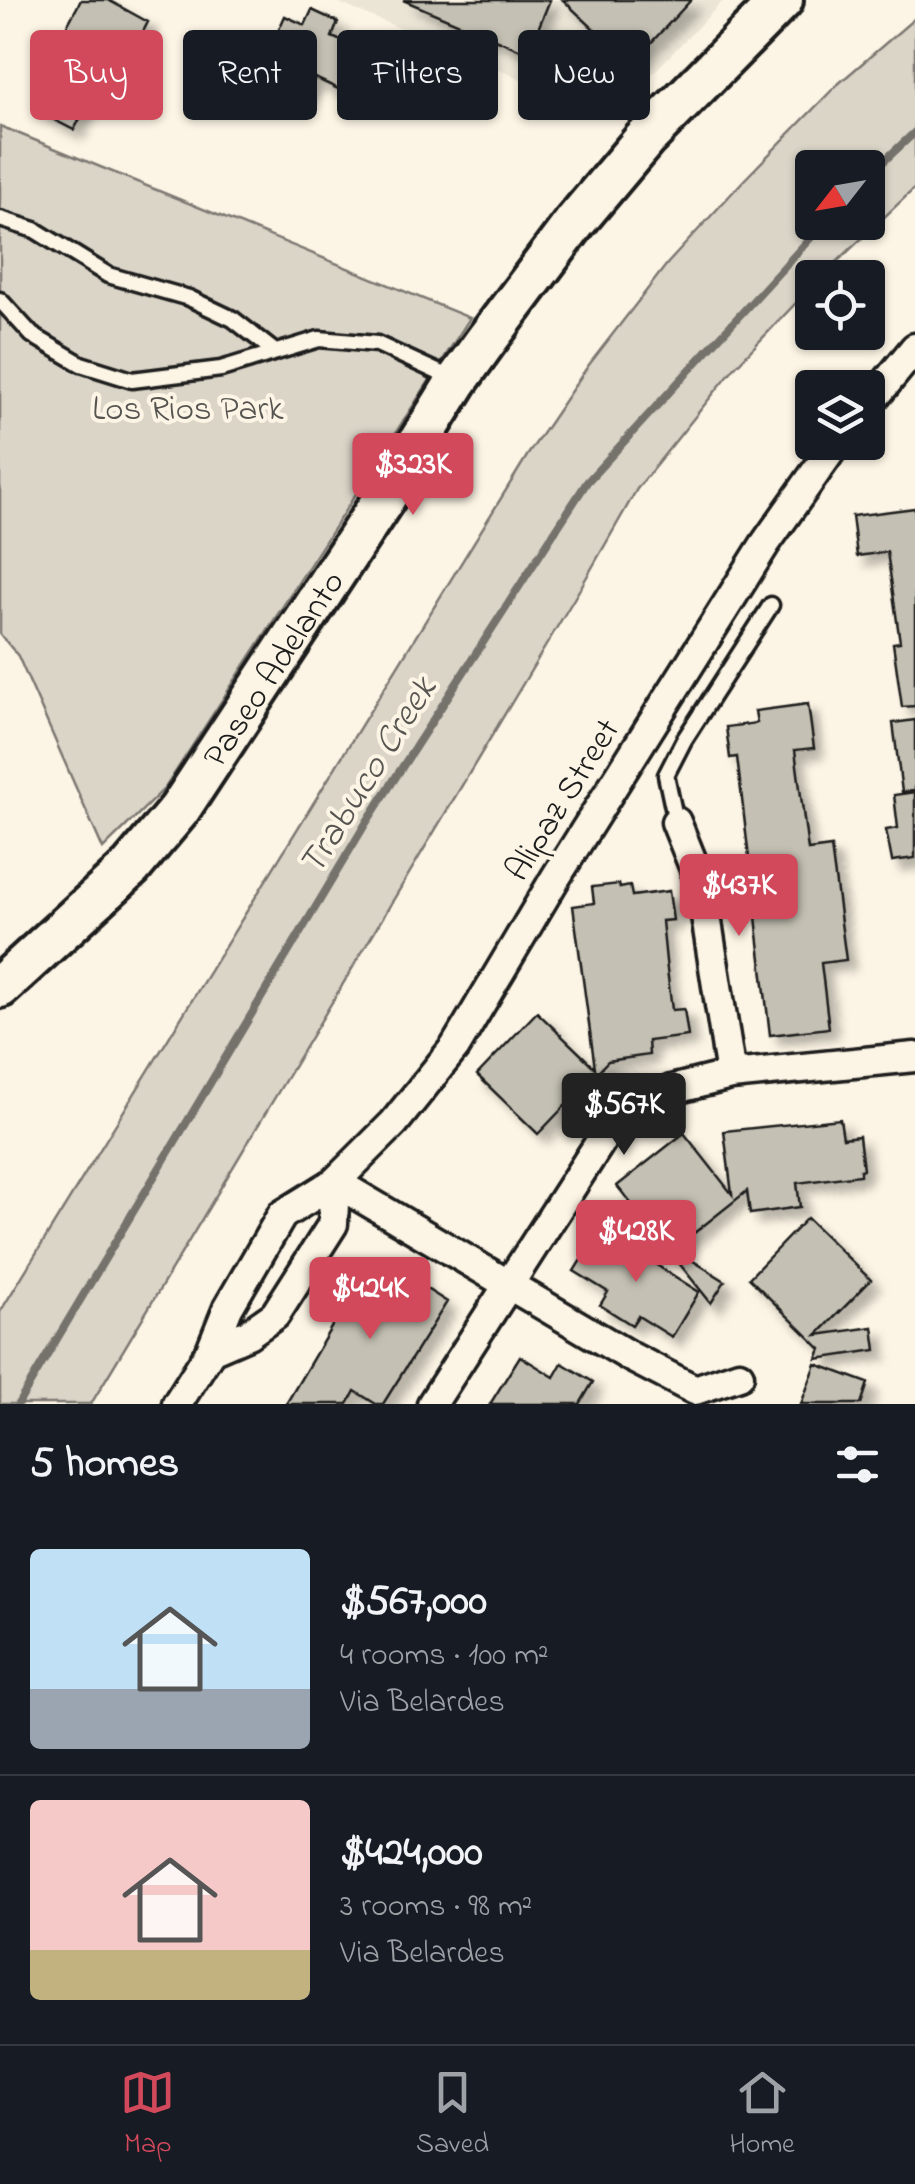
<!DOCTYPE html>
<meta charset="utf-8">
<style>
body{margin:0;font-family:"Indie Flower",sans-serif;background:#20242c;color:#f1f3f6;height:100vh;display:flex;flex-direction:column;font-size:38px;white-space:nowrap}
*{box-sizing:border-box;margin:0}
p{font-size:32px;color:#9ea1a6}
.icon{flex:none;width:55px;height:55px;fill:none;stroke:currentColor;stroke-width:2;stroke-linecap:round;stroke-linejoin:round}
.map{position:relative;height:1404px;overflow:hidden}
.drawer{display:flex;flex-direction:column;background:#171b24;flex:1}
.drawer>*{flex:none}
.guide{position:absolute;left:30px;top:30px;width:855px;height:90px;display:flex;gap:20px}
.needle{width:65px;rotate:239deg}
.controls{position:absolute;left:795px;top:150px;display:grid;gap:20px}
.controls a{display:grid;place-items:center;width:90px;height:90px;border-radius:10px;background:#171b24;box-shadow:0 2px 8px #0004;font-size:50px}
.price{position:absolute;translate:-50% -85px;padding:0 22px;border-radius:10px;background:#d1495b;color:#fff;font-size:32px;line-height:65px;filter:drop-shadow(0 2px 5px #0008)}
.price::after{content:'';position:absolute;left:50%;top:60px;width:30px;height:22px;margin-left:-15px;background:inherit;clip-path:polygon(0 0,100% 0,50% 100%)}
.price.current{background:#222;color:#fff}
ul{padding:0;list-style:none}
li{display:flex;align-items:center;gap:30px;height:250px;padding:0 30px}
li+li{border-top:2px solid #363941}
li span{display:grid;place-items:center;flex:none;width:280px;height:200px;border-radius:10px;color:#555}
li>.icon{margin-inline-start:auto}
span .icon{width:120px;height:120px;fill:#fffc;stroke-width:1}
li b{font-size:42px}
h2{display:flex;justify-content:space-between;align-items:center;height:120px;padding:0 30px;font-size:42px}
.tag{padding:0 35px;border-radius:10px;background:#171b24;box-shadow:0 2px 8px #0004;font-size:35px;line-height:90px}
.tag.current{background:#d1495b;color:#fff}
.tab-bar{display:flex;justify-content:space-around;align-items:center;height:140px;border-top:2px solid #363941;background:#171b24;font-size:28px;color:#9ea1a6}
.tab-bar a{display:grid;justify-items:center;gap:5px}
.tab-bar .current{color:#d1495b}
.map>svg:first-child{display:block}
.built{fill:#ebe5d6}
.green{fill:#dbd5c8;stroke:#7c7872;stroke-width:2.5;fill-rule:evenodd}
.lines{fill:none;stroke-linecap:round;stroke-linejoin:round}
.stream{stroke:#75726c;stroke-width:8}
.building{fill:#c4c0b3;stroke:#1c1c1c;stroke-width:2.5;filter:url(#shadow)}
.lane-casing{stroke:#1c1c1c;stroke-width:21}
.street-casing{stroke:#1c1c1c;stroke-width:35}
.secondary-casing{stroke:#1c1c1c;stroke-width:48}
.lane{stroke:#fcf5e5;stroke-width:14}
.street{stroke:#fcf5e5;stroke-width:28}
.secondary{stroke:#fcf5e5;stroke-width:40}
.labels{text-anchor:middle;stroke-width:8;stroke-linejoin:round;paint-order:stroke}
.park-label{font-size:35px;fill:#555450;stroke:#fcf5e5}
.street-label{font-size:35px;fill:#1c1c1c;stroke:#fcf5e5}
.water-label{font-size:38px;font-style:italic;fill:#575551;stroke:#fcf5e5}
</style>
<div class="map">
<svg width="915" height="1404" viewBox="0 0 915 1404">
<defs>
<filter id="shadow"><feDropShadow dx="9" dy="9" stdDeviation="5" flood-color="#0004"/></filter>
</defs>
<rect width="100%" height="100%" fill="#fcf5e5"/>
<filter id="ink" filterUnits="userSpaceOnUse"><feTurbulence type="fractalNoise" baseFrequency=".01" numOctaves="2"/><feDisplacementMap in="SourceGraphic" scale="20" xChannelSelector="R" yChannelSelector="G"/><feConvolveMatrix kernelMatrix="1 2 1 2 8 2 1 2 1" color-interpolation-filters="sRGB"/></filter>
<g filter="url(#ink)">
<path class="built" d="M332,0h392l-102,105 -27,5z"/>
<path class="green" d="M915,18v170l-94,89 -9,1v8l-78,82 -97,121 -56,98 -490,817h-91v-92l527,-856 61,-90 79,-102 76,-83 94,-96zM812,168h56v54h-56z
M0,126l470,192 -305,470 -62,61 -85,-193 -18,-22z"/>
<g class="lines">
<path class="stream" d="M868,176l47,-44
M18,1404l348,-581 221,-341 238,-260"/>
</g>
<path class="building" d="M81,0h27l40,22 -13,25 -28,-15 -9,19 -36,-16z
M403,0h147l-22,53z
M563,0h128l-60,64z
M312,10l26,12 -6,15 26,11 -2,5 24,10 -16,38 -49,-23 -10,21 -48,-21 28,-62 20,9z
M52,82l37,19 -15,29 -37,-19z
M915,508v198l-13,1 -9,-64 7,-1 -13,-90 -30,4 -5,-40z
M808,704l6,44 -19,2 13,100 23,-3 15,113 -25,3 8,65 -59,7 -33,-278 -7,1 -4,-31 31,-4 -2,-12z
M915,720v71l-13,1 -9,-69z
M915,792v66l-23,3 -6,-31 12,-2 -4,-33z
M619,884l1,4 10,-2 2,10 37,-5 4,29 -11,1 4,40 6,49 12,-1 4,27 -40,5 1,14 -41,6 -70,73 -61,-59 60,-63 58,56 -22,-162 21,-3 -2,-16z
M840,1119l3,19 16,-2 4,33 -3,1v5l-63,8 3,24 -50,7 -3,-23 -73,58 51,32 -14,22 -94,-117 67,-53 48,61 -8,-63z
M807,1218l64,62 -54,55 56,-8 3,23 -59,9 4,-10 -72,-71z
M600,1229l99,63 -27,45 -34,-21 -6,9 -32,-20 8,-13 -34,-21z
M395,1269l52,33 -64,102h-7l-21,-13 -7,13h-62l79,-134 22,13z
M520,1356l34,21 8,-14 31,19 -13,22h-90z
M816,1364l52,19 -7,21h-60z"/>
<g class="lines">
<defs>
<path id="lane" d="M0,219l35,11 73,45 81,23 44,21 42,33
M0,300l32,35 49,29 51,16 89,-11 98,-30 58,5 78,36
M676,822l-10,-47 18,-35 87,-135"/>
<path id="street" d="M868,405l47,-57
M676,822l25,62 30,191
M335,1182l296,175 64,33 44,-15
M211,1350l37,-16 27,-19 58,-91 2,-42
M177,1404l34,-54 17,-42 54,-93 53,-33 59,-59 61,-76 101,-170 209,-333 72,-102
M432,1404l176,-274 63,-40 60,-15 184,-18"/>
<g id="secondary">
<path id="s1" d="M0,987l131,-120 48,-57 206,-313 72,-116 28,-39 90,-120 69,-82 138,-140"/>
</g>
</defs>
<use href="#lane" class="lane-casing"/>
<use href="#street" class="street-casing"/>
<use href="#secondary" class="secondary-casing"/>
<use href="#lane" class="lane"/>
<use href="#street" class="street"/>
<use href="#secondary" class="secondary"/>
</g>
</g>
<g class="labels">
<g class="park-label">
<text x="188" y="419">Los Rios Park</text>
</g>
<g class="street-label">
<text dy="12" stroke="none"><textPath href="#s1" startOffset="422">Paseo Adelanto</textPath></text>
<text transform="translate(561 799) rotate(-58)" y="12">Alipaz Street</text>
</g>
<g class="water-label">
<text transform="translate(366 775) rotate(-58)" y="13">Trabuco Creek</text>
</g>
</g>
</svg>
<div class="controls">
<a><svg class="needle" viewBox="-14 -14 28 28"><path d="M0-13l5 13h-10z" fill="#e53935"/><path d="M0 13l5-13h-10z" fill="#9ea1a6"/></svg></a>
<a><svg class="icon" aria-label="locate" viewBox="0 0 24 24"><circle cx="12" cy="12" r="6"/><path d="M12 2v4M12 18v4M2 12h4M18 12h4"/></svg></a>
<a><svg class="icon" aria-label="layers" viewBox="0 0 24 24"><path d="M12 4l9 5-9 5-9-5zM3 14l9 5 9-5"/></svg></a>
</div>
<b class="price" style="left:413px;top:518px">$323K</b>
<b class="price" style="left:739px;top:939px">$437K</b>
<b class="price current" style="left:624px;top:1158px">$567K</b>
<b class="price" style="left:636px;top:1285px">$428K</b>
<b class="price" style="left:370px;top:1342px">$424K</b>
<div class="guide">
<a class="tag current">Buy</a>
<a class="tag">Rent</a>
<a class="tag">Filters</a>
<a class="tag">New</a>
</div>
</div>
<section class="drawer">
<h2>5 homes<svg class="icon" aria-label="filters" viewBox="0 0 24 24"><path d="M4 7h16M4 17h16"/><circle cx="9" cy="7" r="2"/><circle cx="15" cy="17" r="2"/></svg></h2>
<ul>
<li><span style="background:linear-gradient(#bfe0f5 70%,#9aa5b1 0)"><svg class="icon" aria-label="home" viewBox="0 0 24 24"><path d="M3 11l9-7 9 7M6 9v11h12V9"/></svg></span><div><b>$567,000</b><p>4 rooms · 100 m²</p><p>Via Belardes</p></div></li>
<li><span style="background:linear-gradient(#f6c9c9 75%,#c2b280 0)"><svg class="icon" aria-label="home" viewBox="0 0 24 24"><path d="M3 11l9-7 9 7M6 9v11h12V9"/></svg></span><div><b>$424,000</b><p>3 rooms · 98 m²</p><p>Via Belardes</p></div></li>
</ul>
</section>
<nav class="tab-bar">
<a class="current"><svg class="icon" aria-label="map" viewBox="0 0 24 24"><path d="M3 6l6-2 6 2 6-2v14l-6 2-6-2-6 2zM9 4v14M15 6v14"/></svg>Map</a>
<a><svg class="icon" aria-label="saved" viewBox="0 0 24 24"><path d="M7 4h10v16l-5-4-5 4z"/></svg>Saved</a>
<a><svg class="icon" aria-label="home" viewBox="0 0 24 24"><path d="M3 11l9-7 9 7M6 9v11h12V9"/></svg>Home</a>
</nav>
